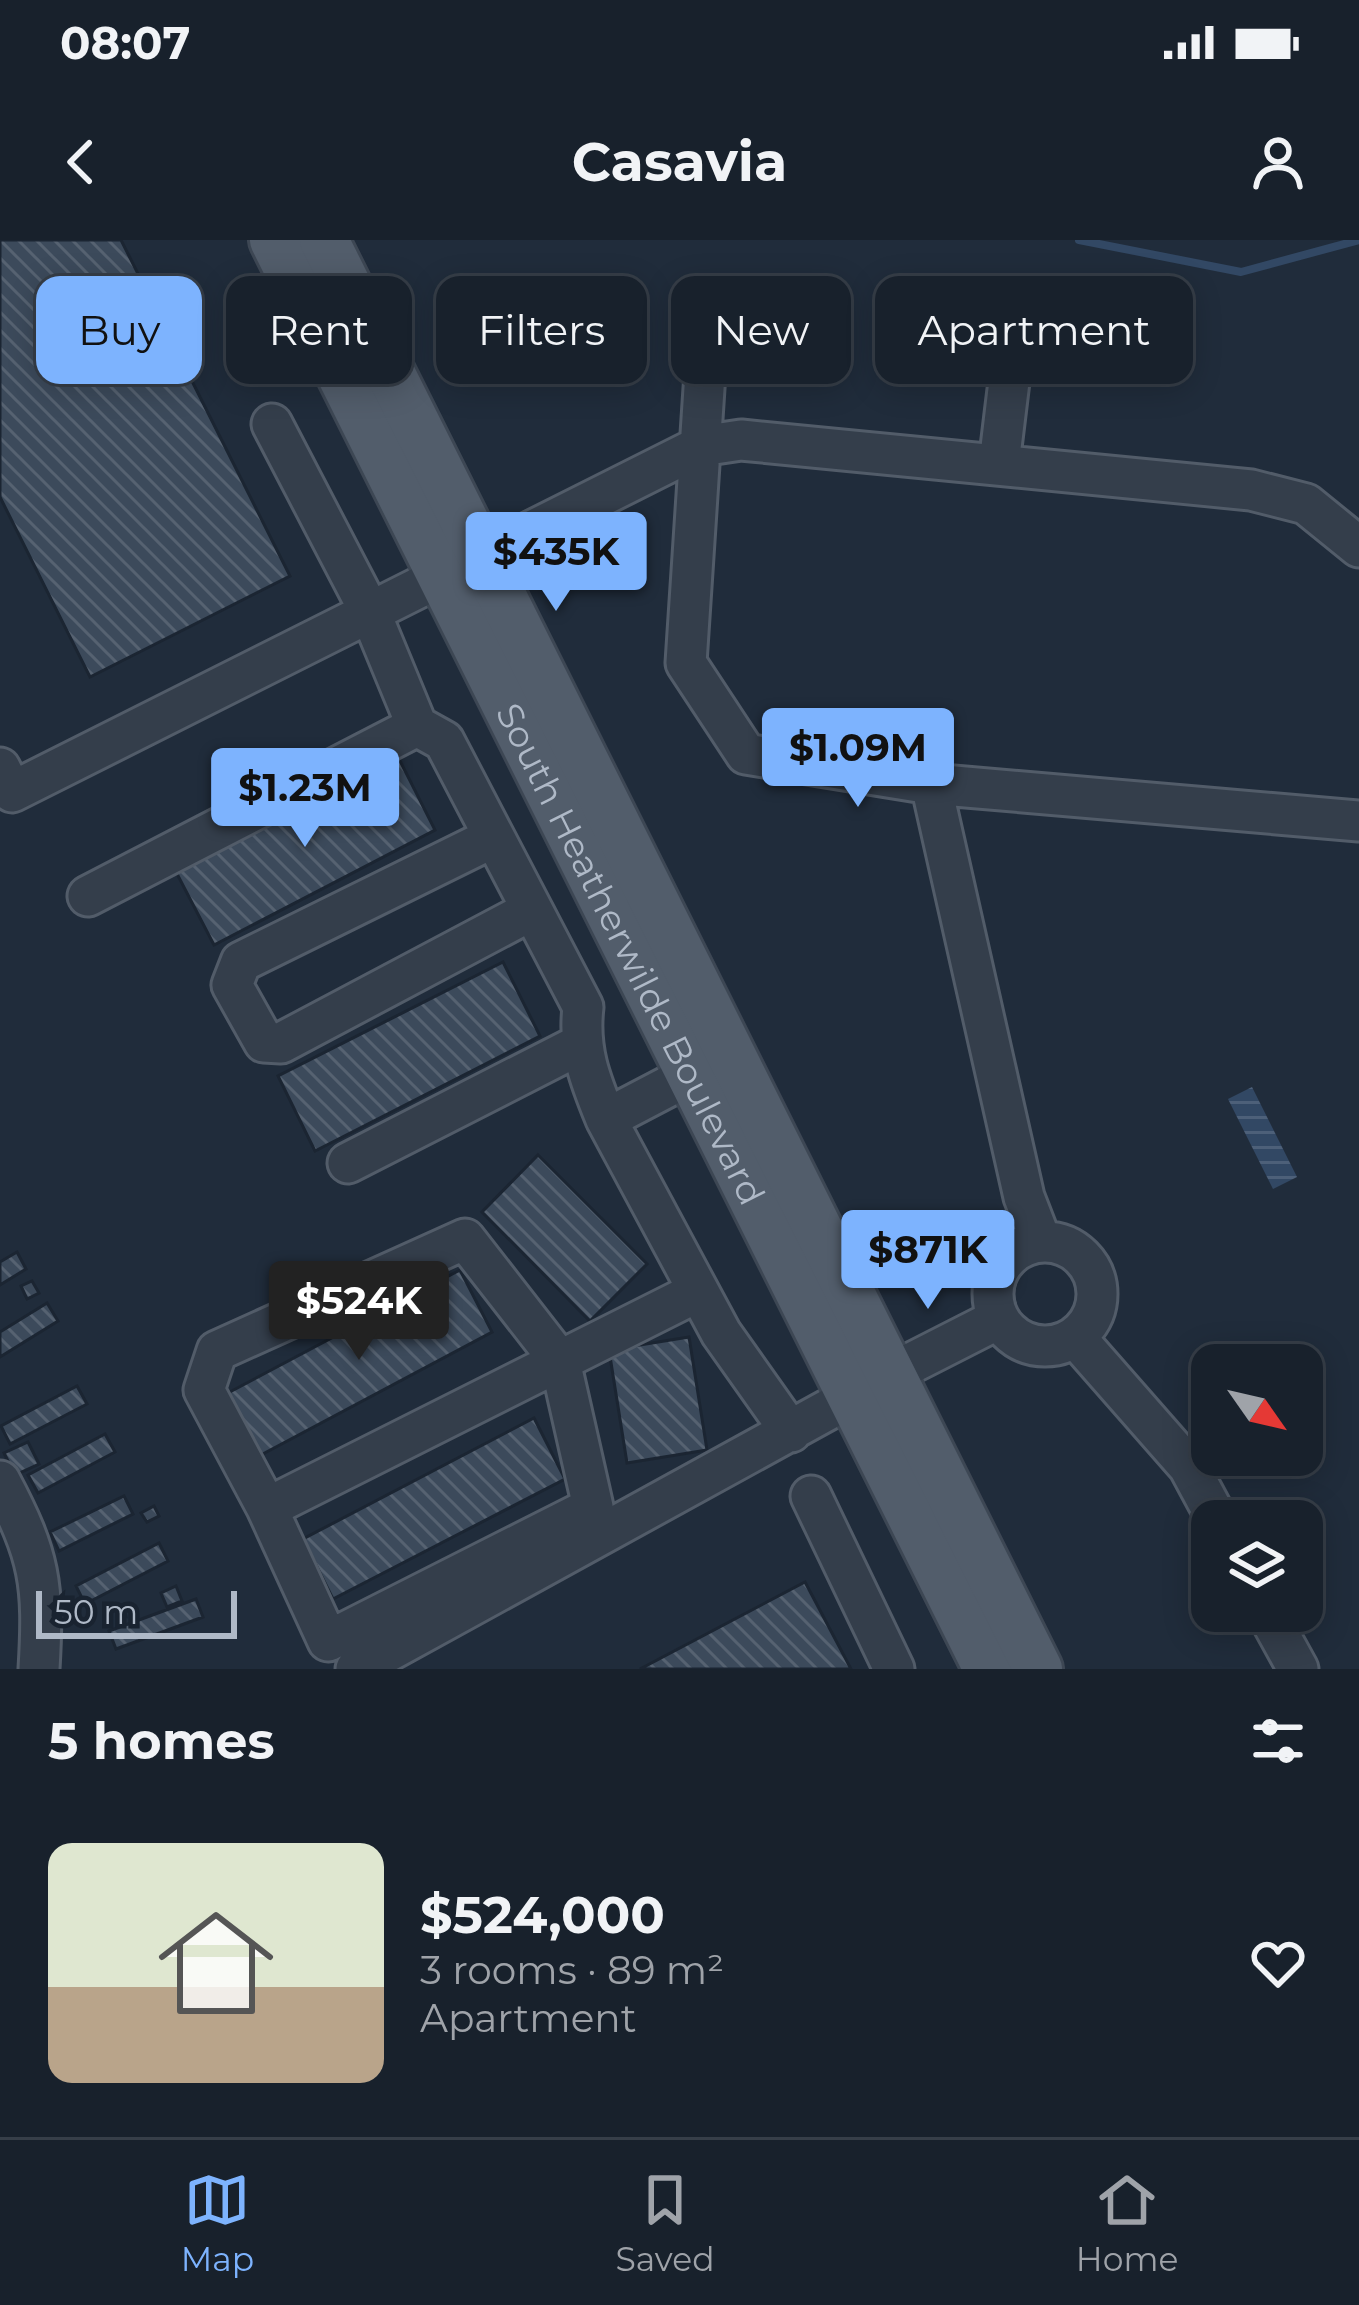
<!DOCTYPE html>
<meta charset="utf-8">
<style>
body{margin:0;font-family:Montserrat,sans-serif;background:#212934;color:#f1f3f6;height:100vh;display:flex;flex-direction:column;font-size:45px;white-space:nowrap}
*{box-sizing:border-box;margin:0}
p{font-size:39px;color:#9fa3a9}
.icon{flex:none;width:66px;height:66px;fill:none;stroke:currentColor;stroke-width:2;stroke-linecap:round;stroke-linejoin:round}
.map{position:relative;height:1429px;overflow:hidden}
.sheet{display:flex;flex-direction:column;background:#18212c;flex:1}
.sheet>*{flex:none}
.hud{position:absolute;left:36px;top:36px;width:1287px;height:108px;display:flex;gap:24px}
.needle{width:78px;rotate:124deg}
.controls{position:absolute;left:1191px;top:1104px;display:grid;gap:24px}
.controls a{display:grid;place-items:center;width:132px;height:132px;border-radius:24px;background:#18212c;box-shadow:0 6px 30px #0003,0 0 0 3px #363e48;font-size:60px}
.scale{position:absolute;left:36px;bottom:30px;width:201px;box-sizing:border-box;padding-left:12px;border:6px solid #afb9c7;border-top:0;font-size:33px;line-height:42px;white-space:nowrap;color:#afb9c7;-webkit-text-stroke:9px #192330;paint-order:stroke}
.price{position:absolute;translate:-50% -102px;padding:0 27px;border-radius:12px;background:#7db3fe;color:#111;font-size:39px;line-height:78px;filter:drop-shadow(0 3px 6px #0008)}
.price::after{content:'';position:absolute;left:50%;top:72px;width:36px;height:27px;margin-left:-18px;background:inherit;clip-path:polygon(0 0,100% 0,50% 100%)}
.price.selected{background:#222;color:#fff}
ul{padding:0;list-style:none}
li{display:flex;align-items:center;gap:36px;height:300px;padding:0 48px}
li+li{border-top:3px solid #363e48}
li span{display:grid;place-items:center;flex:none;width:336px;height:240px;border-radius:24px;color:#555}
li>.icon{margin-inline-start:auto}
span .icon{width:144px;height:144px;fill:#fffc;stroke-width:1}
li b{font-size:51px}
h2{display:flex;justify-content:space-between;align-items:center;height:144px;padding:0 48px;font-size:51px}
.pill{padding:0 42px;border-radius:24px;background:#18212c;box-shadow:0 6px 30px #0003,0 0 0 3px #363e48;font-size:42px;line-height:108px}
.pill.selected{background:#7db3fe;color:#111}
.status{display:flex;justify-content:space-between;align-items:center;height:84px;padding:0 60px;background:#18212c;direction:ltr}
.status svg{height:33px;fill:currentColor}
header{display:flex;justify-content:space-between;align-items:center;height:156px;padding:0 48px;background:#18212c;font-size:54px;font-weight:700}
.tabs{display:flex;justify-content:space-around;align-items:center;height:168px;border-top:3px solid #363e48;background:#18212c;font-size:33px;color:#9fa3a9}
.tabs a{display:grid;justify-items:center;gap:6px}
.tabs .selected{color:#7db3fe}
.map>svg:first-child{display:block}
.water{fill:url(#water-rules)}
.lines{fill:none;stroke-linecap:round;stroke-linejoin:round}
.stream{stroke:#324864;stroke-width:8}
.building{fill:url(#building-back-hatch);stroke:#1b2532;stroke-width:3}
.minor-casing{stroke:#525c69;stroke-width:45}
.major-casing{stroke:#3d4754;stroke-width:54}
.minor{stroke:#343e4b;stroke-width:39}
.major{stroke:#525d6b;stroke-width:48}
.labels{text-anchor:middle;stroke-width:10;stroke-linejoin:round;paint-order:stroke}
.street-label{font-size:36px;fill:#afb9c7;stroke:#192330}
</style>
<div class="status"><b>08:07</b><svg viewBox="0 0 49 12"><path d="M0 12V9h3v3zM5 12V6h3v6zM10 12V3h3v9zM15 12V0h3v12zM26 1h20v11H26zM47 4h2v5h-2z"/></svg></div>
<header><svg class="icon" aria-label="back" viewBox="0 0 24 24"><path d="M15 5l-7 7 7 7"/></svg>Casavia<svg class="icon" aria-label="person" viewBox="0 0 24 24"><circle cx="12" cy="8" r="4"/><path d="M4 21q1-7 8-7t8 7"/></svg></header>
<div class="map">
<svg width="1359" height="1429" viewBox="0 0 1359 1429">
<defs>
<pattern id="water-rules" width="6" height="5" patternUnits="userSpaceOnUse" patternTransform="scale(3)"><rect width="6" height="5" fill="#324864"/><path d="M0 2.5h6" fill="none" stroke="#4d6079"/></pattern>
<pattern id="building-back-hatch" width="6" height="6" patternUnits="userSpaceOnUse" patternTransform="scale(3)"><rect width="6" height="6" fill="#3c4a5b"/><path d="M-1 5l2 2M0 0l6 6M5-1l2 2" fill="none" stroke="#566271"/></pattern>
</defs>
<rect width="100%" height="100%" fill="#202c3b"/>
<path class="water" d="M1252,847l45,90 -24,12 -45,-90z"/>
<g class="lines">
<path class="stream" d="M1079,0l162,32 118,-32"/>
</g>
<path class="building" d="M0,0h121l169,336 -200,101 -90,-180z
M397,515l38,75 -221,115 -39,-75z
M503,722l37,74 -225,115 -37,-75z
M538,915l109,109 -57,57 -108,-109z
M17,1012l9,17 -26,16v-23z
M460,1030l32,62 -233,124 -33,-62z
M32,1041l7,12 -12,6 -6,-13z
M47,1063l11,18 -58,36v-25z
M689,1097l18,113 -80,13 -18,-113z
M77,1146l10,18 -77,40 -9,-18z
M534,1178l31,61 -232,120 -30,-60z
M105,1194l10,18 -77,41 -10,-18z
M28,1202l11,22 -24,11 -11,-22z
M124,1256l9,18 -74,37 -9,-19z
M154,1266l5,10 -12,6 -6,-9z
M159,1303l9,18 -83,43 -9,-18z
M805,1342l46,87h-211z
M176,1346l6,15 -15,6 -6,-14z
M196,1359l7,18 -87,32 -7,-18z"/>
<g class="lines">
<defs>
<path id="minor" d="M709,72l-23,351 60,91 185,30 428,37
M999,224l15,-124
M480,317l221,-111 40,-6 510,50 55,14 53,43
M417,486l27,15 139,266c-5,43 7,73 23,112
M0,528l12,24 428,-215
M931,544l93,413 17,44
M492,598l-251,124 -9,23 32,57 17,1 249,-132
M88,656l329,-170 -47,-114 -98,-188
M692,834l-86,45 115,214 70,99
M348,923l233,-119
M993 1054a52 52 0 1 1 104 0a52 52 0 1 1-104 0Z
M1075,1097l114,130 29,54
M892,1133l106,-54
M0,1241c40,75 44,103 39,188
M811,1256l83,173
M267,1268l61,133 265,-134 -33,-146 -95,-122 -248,112 -13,39 63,118 430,-216
M1266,1371l32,58
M356,1429l497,-273"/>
<g id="major">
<path id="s1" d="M274,0l714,1429"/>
<path d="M324,0l714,1429"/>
</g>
</defs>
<use href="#minor" class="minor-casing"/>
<use href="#major" class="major-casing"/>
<use href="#minor" class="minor"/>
<use href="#major" class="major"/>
</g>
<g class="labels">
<g class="street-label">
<text dy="13" stroke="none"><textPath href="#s1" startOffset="798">South Heatherwilde Boulevard</textPath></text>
</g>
</g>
</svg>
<div class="controls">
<a><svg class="needle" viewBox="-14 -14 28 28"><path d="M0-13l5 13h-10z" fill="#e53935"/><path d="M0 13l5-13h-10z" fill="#9fa3a9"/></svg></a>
<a><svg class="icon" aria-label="layers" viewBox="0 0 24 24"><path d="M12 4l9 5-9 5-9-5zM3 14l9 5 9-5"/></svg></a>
</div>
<div class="scale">50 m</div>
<b class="price" style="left:556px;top:374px">$435K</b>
<b class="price" style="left:858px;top:570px">$1.09M</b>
<b class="price" style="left:305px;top:610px">$1.23M</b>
<b class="price" style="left:928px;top:1072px">$871K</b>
<b class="price selected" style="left:359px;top:1123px">$524K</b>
<div class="hud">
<a class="pill selected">Buy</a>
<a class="pill">Rent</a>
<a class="pill">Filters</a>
<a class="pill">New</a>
<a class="pill">Apartment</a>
</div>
</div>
<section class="sheet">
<h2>5 homes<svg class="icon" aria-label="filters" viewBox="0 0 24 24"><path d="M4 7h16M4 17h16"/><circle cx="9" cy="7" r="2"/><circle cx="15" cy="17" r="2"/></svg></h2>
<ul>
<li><span style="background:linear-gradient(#dfe7d0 60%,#b9a48a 0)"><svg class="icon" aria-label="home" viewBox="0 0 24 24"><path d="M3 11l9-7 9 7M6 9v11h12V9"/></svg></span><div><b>$524,000</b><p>3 rooms · 89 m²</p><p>Apartment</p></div><svg class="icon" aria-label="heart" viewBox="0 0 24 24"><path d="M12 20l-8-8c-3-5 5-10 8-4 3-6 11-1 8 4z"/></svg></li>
</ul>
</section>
<nav class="tabs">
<a class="selected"><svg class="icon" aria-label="map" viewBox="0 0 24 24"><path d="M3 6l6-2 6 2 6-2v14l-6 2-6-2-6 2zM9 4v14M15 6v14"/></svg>Map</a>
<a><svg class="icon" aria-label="saved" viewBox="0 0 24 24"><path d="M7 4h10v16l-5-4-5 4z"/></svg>Saved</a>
<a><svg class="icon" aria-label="home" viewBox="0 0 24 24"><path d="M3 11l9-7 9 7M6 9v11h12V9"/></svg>Home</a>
</nav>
